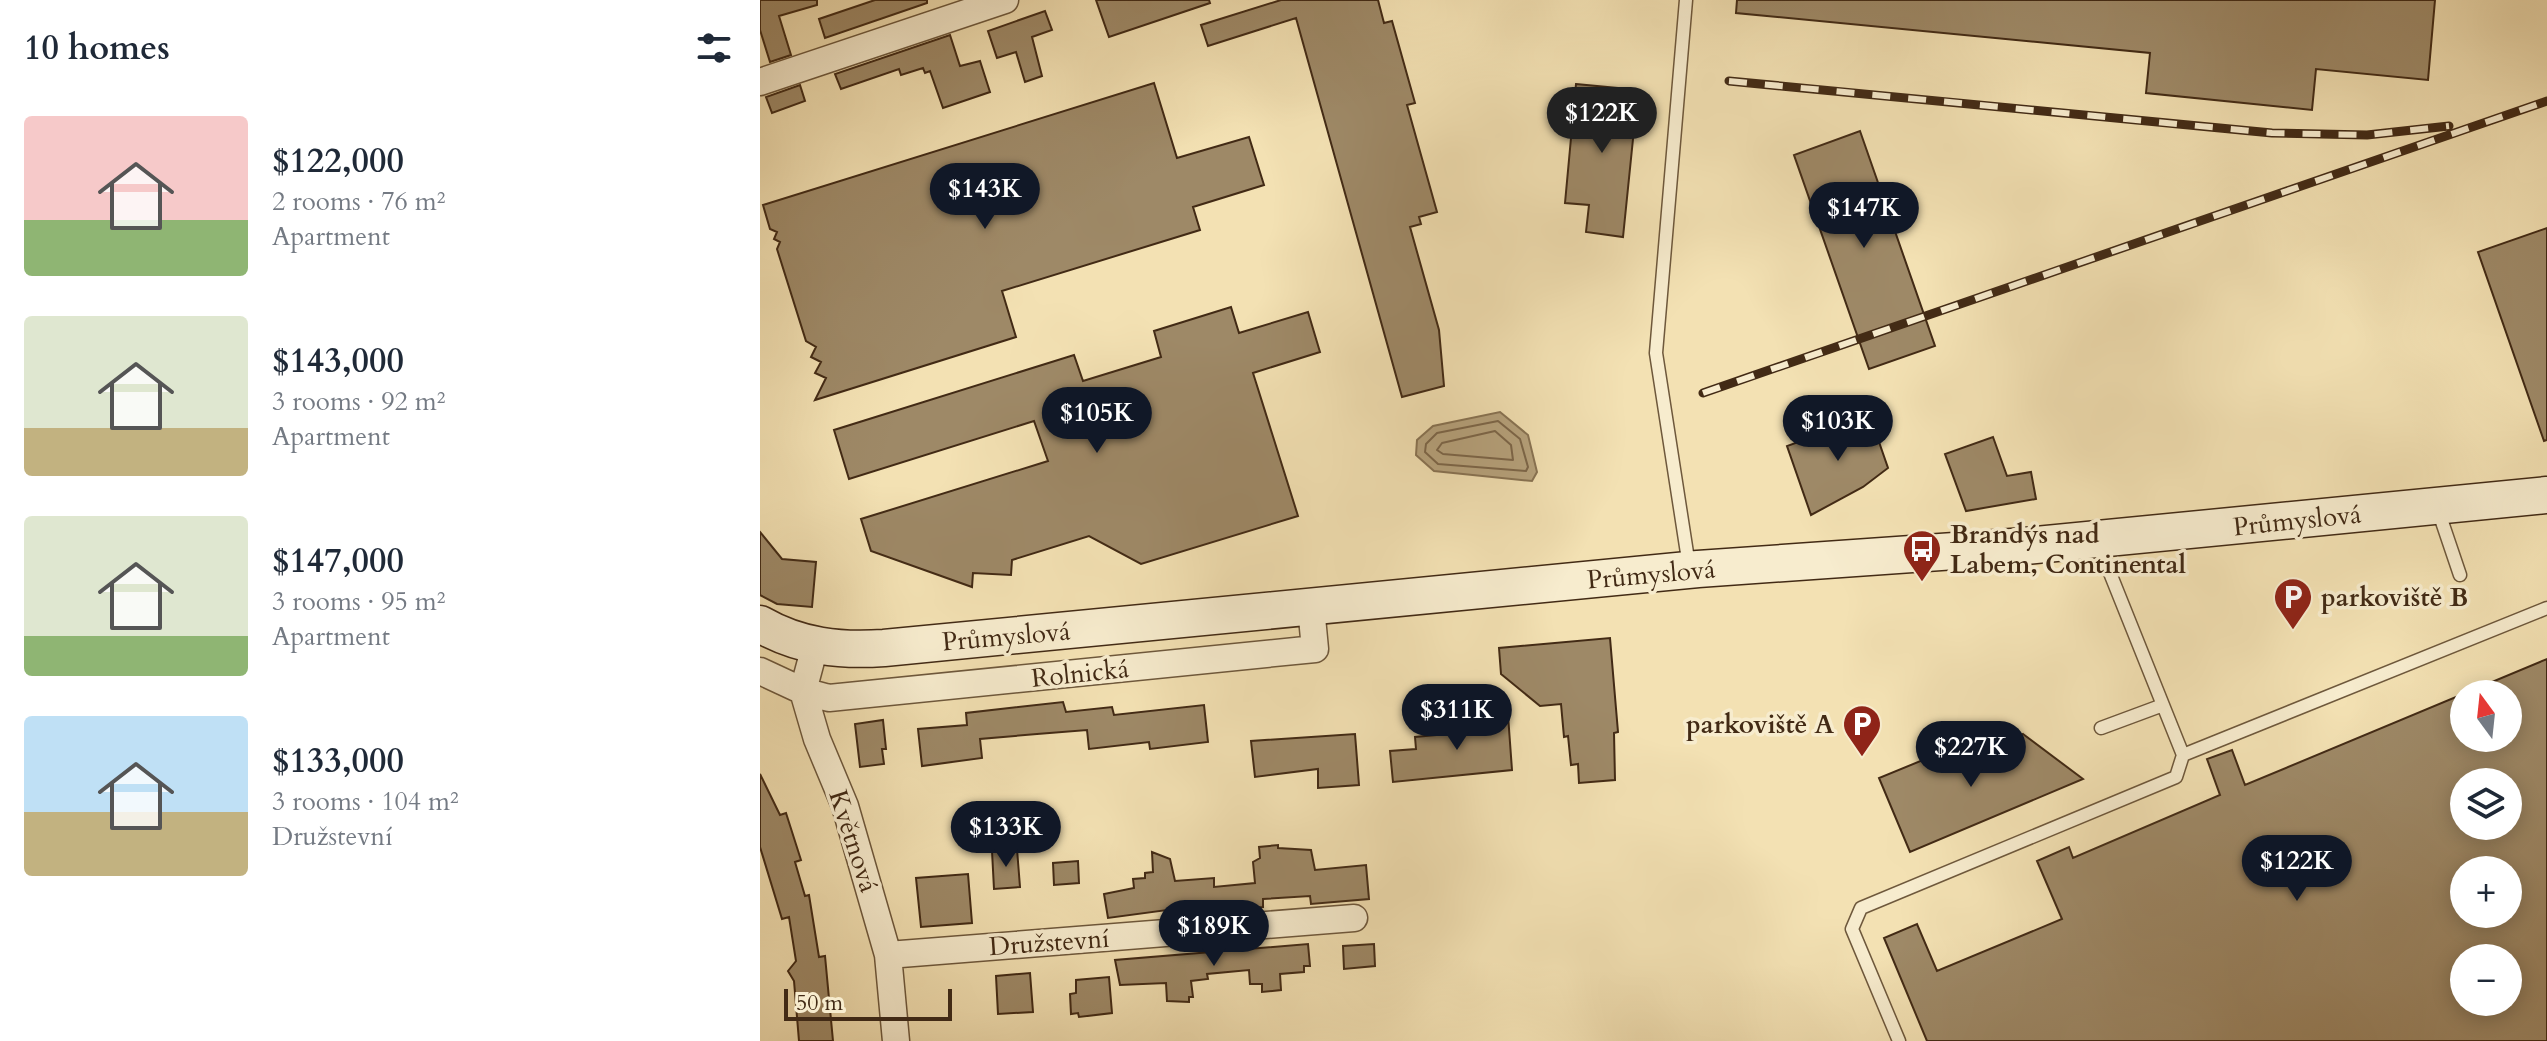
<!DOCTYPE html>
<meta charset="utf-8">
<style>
body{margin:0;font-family:Cardo,serif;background:#f2f2f3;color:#1f2937;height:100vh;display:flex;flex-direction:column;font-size:30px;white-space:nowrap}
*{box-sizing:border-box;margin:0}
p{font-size:26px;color:#747a83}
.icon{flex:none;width:44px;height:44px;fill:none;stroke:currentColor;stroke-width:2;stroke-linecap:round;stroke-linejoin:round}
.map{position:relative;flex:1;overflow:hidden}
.drawer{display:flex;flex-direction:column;background:#fff;width:760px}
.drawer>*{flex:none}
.needle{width:52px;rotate:345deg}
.fabs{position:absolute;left:1690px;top:680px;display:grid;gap:16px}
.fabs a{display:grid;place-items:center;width:72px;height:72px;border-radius:50%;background:#fff;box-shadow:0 4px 20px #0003;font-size:40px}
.scale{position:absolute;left:24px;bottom:20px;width:168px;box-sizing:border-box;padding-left:8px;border:4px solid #422a15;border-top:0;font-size:22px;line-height:28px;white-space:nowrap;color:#422a15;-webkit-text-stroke:6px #f7ecce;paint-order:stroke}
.price{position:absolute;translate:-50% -68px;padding:0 18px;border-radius:28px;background:#111827;color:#fff;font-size:26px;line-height:52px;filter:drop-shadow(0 2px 4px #0008)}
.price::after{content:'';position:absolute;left:50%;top:48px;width:24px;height:18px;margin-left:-12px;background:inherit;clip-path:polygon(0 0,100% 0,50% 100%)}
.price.selected{background:#222;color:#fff}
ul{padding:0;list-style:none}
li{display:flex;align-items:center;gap:24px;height:200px;padding:0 24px}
li span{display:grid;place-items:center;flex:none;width:224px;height:160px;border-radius:8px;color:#555}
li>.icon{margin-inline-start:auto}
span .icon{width:96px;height:96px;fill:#fffc;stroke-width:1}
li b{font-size:34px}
h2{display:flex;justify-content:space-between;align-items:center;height:96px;padding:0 24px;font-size:34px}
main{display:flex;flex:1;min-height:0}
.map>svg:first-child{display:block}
.water{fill:#b7a37d;stroke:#887353;stroke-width:2}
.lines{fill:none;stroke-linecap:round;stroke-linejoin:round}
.shore{stroke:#7c6649;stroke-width:2}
.building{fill:#9e8967;stroke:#422a15;stroke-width:2;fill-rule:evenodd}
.lane-casing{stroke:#6e583c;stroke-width:15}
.street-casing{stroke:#6e583c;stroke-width:29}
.secondary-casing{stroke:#422a15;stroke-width:39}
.lane{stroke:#f7ecce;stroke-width:12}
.street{stroke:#f7ecce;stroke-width:26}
.secondary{stroke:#f7ecce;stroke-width:36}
.rail-casing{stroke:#422a15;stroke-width:9}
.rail{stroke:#f7ecce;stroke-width:6;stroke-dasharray:18;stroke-linecap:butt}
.labels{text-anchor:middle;stroke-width:7;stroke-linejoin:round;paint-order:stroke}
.street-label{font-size:26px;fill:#422a15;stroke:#f7ecce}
.poi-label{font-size:26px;font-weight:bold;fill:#422a15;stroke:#f7ecce;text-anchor:start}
</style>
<main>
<section class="drawer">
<h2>10 homes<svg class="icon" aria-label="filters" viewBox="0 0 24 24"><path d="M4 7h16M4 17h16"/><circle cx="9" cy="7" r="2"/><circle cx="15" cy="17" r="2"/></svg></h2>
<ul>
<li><span style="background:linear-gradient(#f6c9c9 65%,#8fb573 0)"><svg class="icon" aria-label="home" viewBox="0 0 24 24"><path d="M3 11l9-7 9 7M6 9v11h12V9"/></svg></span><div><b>$122,000</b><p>2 rooms · 76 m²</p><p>Apartment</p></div></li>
<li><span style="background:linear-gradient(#dfe7d0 70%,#c2b280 0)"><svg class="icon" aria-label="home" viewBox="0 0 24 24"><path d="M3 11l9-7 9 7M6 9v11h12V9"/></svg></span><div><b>$143,000</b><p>3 rooms · 92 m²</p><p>Apartment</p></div></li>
<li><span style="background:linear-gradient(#dfe7d0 75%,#8fb573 0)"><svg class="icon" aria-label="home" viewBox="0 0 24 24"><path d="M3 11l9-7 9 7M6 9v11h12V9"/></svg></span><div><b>$147,000</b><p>3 rooms · 95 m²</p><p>Apartment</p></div></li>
<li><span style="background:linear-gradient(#bfe0f5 60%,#c2b280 0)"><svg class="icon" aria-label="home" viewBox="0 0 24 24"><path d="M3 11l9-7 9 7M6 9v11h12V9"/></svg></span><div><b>$133,000</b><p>3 rooms · 104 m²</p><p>Družstevní</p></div></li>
</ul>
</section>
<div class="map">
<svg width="1787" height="1041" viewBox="0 0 1787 1041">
<rect width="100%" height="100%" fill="#f3e1b3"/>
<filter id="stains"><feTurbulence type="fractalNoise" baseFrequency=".0025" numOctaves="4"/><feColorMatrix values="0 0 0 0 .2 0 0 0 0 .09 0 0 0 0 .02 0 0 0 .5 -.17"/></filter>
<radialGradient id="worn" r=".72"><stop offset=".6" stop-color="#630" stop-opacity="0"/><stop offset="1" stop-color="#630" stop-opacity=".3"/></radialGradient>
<path class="water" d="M740,412l28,23 9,37 -5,9 -98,-10 -18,-16 1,-15 16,-14z"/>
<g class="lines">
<path class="shore" d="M738,421l22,18 8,28 -2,4 -88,-7 -13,-12 1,-8 11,-11z
M735,431l16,14 2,15 -70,-6 -6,-4 5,-7z"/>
</g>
<path class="building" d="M0,0h57v5l-38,11 12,39 -21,7 -10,-32z
M115,0h52v3l-102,35 -6,-19z
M336,0h113l1,3 -101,34z
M521,0h97l6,23 8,-2 23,82 -8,2 30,107 -18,5 2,7 -11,3 29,103 5,56 -42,11 -106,-379 -88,28 -7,-21z
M977,0h698l-7,80 -112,-11 -4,41 -166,-17 4,-40 -414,-40z
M285,11l7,19 -20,7 10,39 -17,6 -9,-30 -19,6 -9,-27z
M190,35l10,31 20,-5 10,31 -47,16 -13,-37 -5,2 -2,-5 -22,7 -2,-6 -58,20 -6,-15z
M394,83l23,75 72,-21 15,48 -71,22 7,23 -198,61 14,46 -201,63 11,-22 -11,-5 6,-11 -10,-5 5,-10 -10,-6 -29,-92 3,-7 -6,-3 3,-7 -7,-3 -7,-24z
M816,84l62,6 -15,147 -37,-5 3,-27 -24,-2z
M40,85l5,16 -33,12 -6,-16z
M1100,131l75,215 -66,23 -75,-214z
M1787,228v212l-3,1 -66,-189z
M471,307l8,26 69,-21 12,40 -67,21 45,143 -157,48 -52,-28 -77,24 -1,15 -38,-2 -1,14 -101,-36 -10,-32 187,-58 -14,-40 -185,58 -15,-49 240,-75 9,26 78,-24 -7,-26z
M1110,416l18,52 -25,19 -52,28 -24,-69z
M1233,437l14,39 24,-4 5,27 -70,12 -21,-57z
M0,532l22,27 34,3 -4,45 -35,-3 -17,-9z
M850,638l8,94 -4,1 1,47 -36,3 -1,-19 -7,1 -3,-29 -4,1 -3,-33 -21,2 -39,-32 -2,-26z
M1787,659v382h-620l-43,-103 33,-14 20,47 125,-52 -25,-58 32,-14 4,11 147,-63 -13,-36 25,-9 13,35zM1704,694h44v44h-44zM1704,782h44v44h-44zM1704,870h44v44h-44zM1704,958h44v44h-44z
M303,702l3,10 46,-5 2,8 90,-10 4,37 -58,7 -1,-7 -60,7 -2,-19 -50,4 -57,5 2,19 -60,8 -4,-37 49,-4 -1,-12z
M748,715l4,55 -119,12 -3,-31 26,-2 -1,-12 53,-5 -1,-13z
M123,720l3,29h-4l2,15 -24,3 -5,-43z
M595,734l4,51 -41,3v-19l-63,8 -4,-36z
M1263,734l60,45 -173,73 -31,-74 66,-27 5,13z
M0,774l20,41 6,-2 15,47 -6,2 10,34 4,-1 10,62 6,-1 8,85h-34l-5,-60 -6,-10 8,-10 -7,-44 -7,2 -22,-72z
M518,845v3l33,2 4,20 51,-5 3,34 -58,5 -1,-8 -47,3v8l-58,5 -1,-7 -96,13 -4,-24 30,-6 -1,-9 12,-1v-5l8,-1 -1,-20 18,7 5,22 39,-3v9l41,-4 -2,-21 7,-4 -1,-11z
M257,849l3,38 -26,2 -2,-38z
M318,861l1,22 -25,2 -1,-22z
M208,874l4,49 -51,4 -5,-49z
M548,944l2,22h-6v6l-24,2 1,16 -19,2v-8h-12l-1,-14 -42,4 1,5 -17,2 2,16h-4v5l-22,-1 -1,-18 -46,2 -5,-25z
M614,944l1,22 -31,3 -1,-23z
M270,973l3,39 -35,2 -2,-38z
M349,977l3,36 -33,4 -1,-4 -7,1 -1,-20 6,-1v-13z"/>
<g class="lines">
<defs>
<path id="lane" d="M926,0l-30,353 31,200 6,10
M1678,510l22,65
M1341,728l62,-23
M1423,755l364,-147
M1139,1041l-47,-112 9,-21 315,-131 7,-22 -85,-212"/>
<path id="street" d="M0,82l245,-82
M55,646l-12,45 14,48 28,67 43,149 8,86
M0,671l43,20 26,7 486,-49 -4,-42
M128,955l466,-37"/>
<path id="secondary" d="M0,624c40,23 80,27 124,24l814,-79 328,-23 521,-51"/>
</defs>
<use href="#lane" class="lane-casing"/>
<use href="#street" class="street-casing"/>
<use href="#secondary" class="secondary-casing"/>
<use href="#lane" class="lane"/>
<use href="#street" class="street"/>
<use href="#secondary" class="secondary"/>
<defs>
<path id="rail" d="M969,81l543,52 95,2 82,-9
M943,393l844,-292"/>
</defs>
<use href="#rail" class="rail-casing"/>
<use href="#rail" class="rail"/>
</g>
<defs>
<symbol id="bus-pin" viewBox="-11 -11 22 30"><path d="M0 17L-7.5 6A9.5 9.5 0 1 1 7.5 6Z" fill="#8f2418" stroke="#f7ecce"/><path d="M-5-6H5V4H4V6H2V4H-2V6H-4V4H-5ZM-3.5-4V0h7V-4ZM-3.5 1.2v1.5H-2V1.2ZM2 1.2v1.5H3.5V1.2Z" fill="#fff"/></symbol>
<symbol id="parking-pin" viewBox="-11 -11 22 30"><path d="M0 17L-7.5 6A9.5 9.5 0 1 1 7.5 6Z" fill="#8f2418" stroke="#f7ecce"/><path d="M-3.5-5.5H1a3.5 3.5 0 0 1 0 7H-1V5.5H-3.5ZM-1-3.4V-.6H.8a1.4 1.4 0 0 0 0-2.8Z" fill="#fff"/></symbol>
</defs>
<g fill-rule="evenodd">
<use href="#bus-pin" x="1140" y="527" width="44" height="60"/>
<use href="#parking-pin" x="1511" y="575" width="44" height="60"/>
<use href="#parking-pin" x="1080" y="702" width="44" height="60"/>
</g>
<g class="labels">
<g class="street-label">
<text transform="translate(1537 520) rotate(-6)" y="9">Průmyslová</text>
<text transform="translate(891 574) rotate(-5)" y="9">Průmyslová</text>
<text transform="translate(246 636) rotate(-5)" y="9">Průmyslová</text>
<text transform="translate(320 673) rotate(-6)" y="9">Rolnická</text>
<text transform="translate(94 841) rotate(72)" y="9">Květnová</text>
<text transform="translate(289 942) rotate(-4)" y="9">Družstevní</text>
</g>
<g class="poi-label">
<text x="1190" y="543">Brandýs nad<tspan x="1190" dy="30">Labem, Continental</tspan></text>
<text x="1561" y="606">parkoviště B</text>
<text x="1074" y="733" text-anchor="end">parkoviště A</text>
</g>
</g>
<rect width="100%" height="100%" filter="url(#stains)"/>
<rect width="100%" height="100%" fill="url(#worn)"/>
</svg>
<div class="fabs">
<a><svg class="needle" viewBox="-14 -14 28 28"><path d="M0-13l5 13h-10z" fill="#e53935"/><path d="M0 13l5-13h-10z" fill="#747a83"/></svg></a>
<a><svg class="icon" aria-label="layers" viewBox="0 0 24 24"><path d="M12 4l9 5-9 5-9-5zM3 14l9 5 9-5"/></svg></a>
<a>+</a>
<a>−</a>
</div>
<div class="scale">50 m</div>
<b class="price selected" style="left:842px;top:155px">$122K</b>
<b class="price" style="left:225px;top:231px">$143K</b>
<b class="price" style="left:1104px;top:250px">$147K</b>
<b class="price" style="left:337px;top:455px">$105K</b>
<b class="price" style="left:1078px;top:463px">$103K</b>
<b class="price" style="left:697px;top:752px">$311K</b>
<b class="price" style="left:1211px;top:789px">$227K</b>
<b class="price" style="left:246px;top:869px">$133K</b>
<b class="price" style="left:1537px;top:903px">$122K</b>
<b class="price" style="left:454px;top:968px">$189K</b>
</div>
</main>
